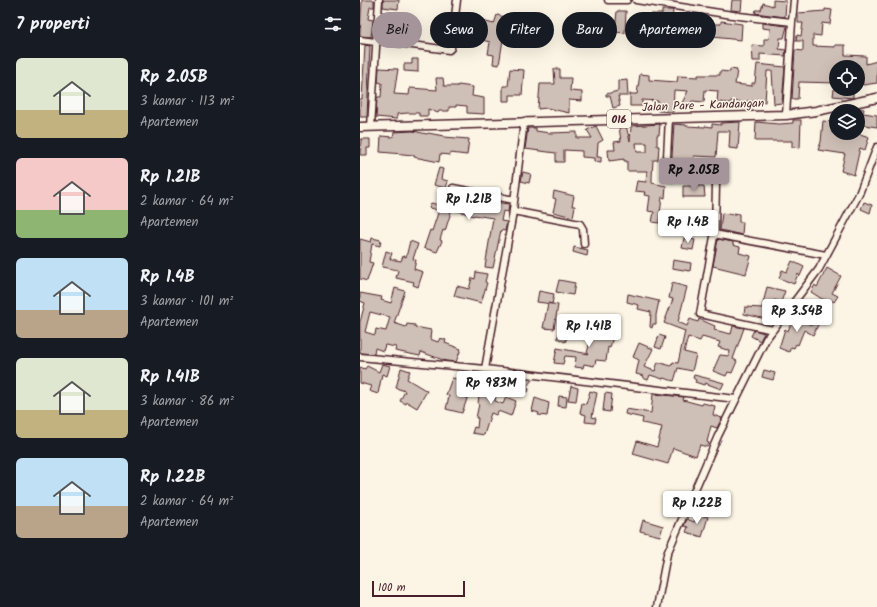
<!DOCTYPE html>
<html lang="id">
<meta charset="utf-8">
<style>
body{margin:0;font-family:Kalam,sans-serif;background:#242831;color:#f1f3f6;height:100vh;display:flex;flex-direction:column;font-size:15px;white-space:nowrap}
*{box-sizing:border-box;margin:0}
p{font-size:13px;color:#9ea1a6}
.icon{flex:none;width:22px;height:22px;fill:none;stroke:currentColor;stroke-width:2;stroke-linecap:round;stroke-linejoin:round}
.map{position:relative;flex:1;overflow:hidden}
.side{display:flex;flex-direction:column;background:#171b24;width:360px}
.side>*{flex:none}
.hud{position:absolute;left:12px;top:12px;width:380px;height:36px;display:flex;gap:8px}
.fabs{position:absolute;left:469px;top:60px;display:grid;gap:8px}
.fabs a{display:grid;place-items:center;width:36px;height:36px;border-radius:50%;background:#171b24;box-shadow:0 4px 16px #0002;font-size:20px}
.scale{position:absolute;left:12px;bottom:10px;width:93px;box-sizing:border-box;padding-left:4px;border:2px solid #4a1f2b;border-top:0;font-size:11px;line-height:14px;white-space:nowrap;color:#4a1f2b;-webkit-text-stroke:3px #fcf5e5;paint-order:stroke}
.price{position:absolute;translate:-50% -34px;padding:0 9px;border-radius:4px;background:#fff;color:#222;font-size:13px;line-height:26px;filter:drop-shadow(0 1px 2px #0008)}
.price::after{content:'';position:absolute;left:50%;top:24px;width:12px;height:9px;margin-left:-6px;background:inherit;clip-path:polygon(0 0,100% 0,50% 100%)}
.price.on{background:#a6949b;color:#111}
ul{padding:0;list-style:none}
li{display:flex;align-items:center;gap:12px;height:100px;padding:0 16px}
li span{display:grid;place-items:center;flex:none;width:112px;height:80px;border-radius:6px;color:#555}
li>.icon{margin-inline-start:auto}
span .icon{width:48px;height:48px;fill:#fffc;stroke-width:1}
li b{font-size:17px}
h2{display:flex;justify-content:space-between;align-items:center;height:48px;padding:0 16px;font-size:17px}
.tag{padding:0 14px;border-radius:18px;background:#171b24;box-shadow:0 4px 16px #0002;font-size:14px;line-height:36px}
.tag.on{background:#a6949b;color:#111}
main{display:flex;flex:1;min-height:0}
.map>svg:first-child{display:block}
.building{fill:#cfc0b7;stroke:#4a1f2b;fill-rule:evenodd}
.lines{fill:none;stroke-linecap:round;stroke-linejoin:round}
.minor-casing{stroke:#4a1f2b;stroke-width:9}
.major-casing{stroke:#4a1f2b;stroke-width:11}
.minor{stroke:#fcf5e5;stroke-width:6}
.major{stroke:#fcf5e5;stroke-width:8}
.labels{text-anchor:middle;stroke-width:3;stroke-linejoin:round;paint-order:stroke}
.shield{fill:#fcf5e5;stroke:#7f5f63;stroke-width:1}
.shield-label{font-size:11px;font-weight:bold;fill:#4a1f2b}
.street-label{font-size:12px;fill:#4a1f2b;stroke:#fcf5e5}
</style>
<main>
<section class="side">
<h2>7 properti<svg class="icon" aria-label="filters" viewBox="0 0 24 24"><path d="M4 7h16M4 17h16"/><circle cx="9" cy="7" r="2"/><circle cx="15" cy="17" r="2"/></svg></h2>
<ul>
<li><span style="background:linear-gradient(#dfe7d0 65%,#c2b280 0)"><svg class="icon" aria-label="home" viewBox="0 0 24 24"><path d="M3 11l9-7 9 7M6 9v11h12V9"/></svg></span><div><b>Rp 2.05B</b><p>3 kamar · 113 m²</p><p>Apartemen</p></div></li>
<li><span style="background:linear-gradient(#f6c9c9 65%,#8fb573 0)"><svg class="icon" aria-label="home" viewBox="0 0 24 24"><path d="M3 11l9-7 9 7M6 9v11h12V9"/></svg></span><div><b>Rp 1.21B</b><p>2 kamar · 64 m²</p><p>Apartemen</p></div></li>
<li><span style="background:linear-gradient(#bfe0f5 65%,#b9a48a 0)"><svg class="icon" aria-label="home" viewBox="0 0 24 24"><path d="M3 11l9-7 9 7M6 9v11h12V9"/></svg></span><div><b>Rp 1.4B</b><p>3 kamar · 101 m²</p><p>Apartemen</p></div></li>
<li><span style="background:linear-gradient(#dfe7d0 65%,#c2b280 0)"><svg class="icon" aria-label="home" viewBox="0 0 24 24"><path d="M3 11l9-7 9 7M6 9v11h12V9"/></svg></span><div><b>Rp 1.41B</b><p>3 kamar · 86 m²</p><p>Apartemen</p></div></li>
<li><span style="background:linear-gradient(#bfe0f5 60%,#b9a48a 0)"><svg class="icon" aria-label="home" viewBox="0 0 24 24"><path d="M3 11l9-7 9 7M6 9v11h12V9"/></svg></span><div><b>Rp 1.22B</b><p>2 kamar · 64 m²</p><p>Apartemen</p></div></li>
</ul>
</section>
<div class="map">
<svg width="517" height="607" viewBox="0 0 517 607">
<rect width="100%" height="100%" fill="#fcf5e5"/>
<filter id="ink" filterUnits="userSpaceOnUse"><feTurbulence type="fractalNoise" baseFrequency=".025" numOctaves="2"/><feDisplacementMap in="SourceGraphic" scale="8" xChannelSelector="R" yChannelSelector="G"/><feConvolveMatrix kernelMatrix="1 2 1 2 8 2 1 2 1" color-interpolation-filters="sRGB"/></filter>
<g filter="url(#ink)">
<path class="building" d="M2,0h12v7h-4l-2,12 5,1 -2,17 -11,-1z
M23,0h16l-1,9 -15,-2z
M372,0h10l-1,11 -10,-1z
M413,0l13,1 -1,16 -30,-4 1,-3h5l2,-7 10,3z
M465,9l7,1 -2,14 -8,-1 -1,13 -8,-1v11l22,1v-2h10v10l21,1v8l11,-3v22l-14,2 -1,-4 -4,-1v-13h-22v16l-37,-1 -1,17h-6l3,-49 8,1v-10h-7l1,-6 4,1 2,-13h-5v-10l27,-2z
M302,10h11l-1,16 -14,-1v3h-7v-14h11z
M257,11h9l-1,22 -10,-1z
M137,15l8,2 -3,10h3l-6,38 -6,-1 1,-9 -6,-1 2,-12 -20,-5 -1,3 -8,-1 1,-5 -4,-1 1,-9 22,4 1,-7 12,3z
M361,21l21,3 -1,16 -29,-3v-13h9z
M402,23l25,3 -3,12h-4l-1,11 7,1 -1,6 -25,-2v7h-7l-1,-16 12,1v-7h5l1,-10 -8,-1z
M5,45l5,1 -3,71h-7v-18h2z
M52,59h6v13l-14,-1v-7h8z
M397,64l28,3 -3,36 -8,1 -2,-33h-5l-2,31 -18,-1v7h-6v-6l-10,-1 -1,2 -13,-1 1,-11 -13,-1 -1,12 -12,-1 -4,8 -7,-4 7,-14 -14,-1 -1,22 -15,-1v-10l-16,-1v6h-12v-12h7l3,-20 9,1v5l28,2 1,-6 20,1v-2h22v-4l10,1v-3l7,1 -2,14 17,2v-3h3z
M19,68l19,1 -4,25 15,1 1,-7 27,2 -1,-12h7l1,8h14v-1l15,2 -1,9 12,2v16l-17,-1v-7l-11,-1v2h-7v4h-10l-1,2 -10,-4v7h-9v-3h-11l-11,1v5l-21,-2 1,-20h4l1,-14 -4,-1z
M150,69l14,1 -2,25h-12v6h-7v-15h5z
M194,69h6v9h11l-1,13 12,1v9l-13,-1v13l-22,-5 -9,1 2,-25h15z
M267,80l1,16h-10l2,10 -7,2 -3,-12h-4v-2l12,-3v-10z
M474,89h19v9l-20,-2z
M498,108l6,1 -1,4 14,2v12l-19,-3z
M433,120h8l-1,28 -8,-1v-6h-37l1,-19 23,2 14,-1z
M463,121l9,1v11h25l12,4 -4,13 -5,-2 -6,27 -13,-4 4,-17 -27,-4 3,-8z
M380,122l-2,27 -9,-1 1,-17h-12l-2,26 -22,-1 -2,13 -6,-1v5h-15l3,-49 12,1v1l19,1v-1l7,1v-3l9,1v-2z
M300,124l-1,11h-2v11h2l-1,14h-5l-1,18v5l14,3 -1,12 -3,-1 -3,26 -7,-1 2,-10 -6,-1 2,-15 -6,-1 1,-3 -10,-1 2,-10 9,1 1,-11h-20v-10h-3v-2l-15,2 -1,-11h7l-1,-8 7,-1 -2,-14 7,-1 4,15 1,-15zM276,143h11v9h-10z
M236,126l7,14 -5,3 -1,14h4v5l-7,-1v-3l-12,-1v-6l-18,-1v12h-8v-9l-31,-4 3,-21h8v3l14,2 27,-1v6h15l-5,-8z
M53,131l14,3 1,-1 16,3v1l25,2 -2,16 -17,-2v2l-10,-1 -1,8 -25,-5v-2l-34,-3 1,-16 12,1 1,-5z
M1,139h9v9h-3v7h-7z
M79,168l4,1 -2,10 7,2 -2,7 -12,-3z
M163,172l8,2 -2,9 -8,-2z
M323,186h21l1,11h-22z
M194,191l20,5 -2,10h3l-2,11 -20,-5 3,-13 -3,-1z
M92,192l20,7v-3l6,2v2l31,4 -1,8 -5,-1 -2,10 6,1 -2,9 -4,-1 -8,38 -8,-1 8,-49 -19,-3v1l-22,-7 -7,22 -2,-1 -3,10 2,1 -5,11 -13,-4 6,-18 2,1 7,-21 -10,-2 2,-5 16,4z
M504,202l8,3 -2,8 -9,-4z
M362,213l12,2v-2l5,1v8h4l-1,13 -22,-5z
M12,238l9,2 -1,6 -8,-2 -3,18 4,1 -6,18 -7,-2v-40l11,3z
M324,238l11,2 -2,10 -11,-2z
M358,239l15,3v3l7,2 -1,6 12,3 -5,18 -33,-8z
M50,241l8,3 -5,15 3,1 -2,9 9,3 -5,15 -5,-2 1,-3 -18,-4 2,-8 -16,-3 4,-16 6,2 -2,6 11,2 2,-5 3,1z
M214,247l14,3 -1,6 -14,-4z
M313,260l18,3 -1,8 -18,-3z
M432,261l12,6 -4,9 -2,-2 -4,10 -15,-6 3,-8 5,2z
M467,268l14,8 -9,17 6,3 -4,6 -5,-3 -1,2 -6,-2 -11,-7 4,-7 2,2z
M116,272l11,2 -2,8 2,1 -6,20 -27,-7 3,-10 12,3 3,-11 3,1z
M199,280l16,3 -2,12 -17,-3z
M312,283l15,4 -9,35 9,4 3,-7 8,3 1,-3 16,7 -1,4 17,4 2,-8 11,2 -11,31 4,2 -5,12 -4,-1 -2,4 -13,-5 7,-16 9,1 1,-5 -12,-4 2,-5 -18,-5 -2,4 -12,-4 -4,15 12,3 -4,16 -14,-3 -4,13 -11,-3v1l-13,-4 -2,5 -5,-2 1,-2 -8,-2 3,-14 -6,-3 6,-14 14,6 -9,18 11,4 3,-9 13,4 2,-4 5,1 7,-32 -21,-8 9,-24 -4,-1z
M407,287l18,4 -4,11 -7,-2 -1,2 -3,-1 -4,18 -22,-5 1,-7 17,1z
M35,288l10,3 -11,32 12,4 1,-3 8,1v2l16,3 -1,9 8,3 2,-4 6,2 -1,3 16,6 -5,13 -10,-1 -25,-9 -1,4 -25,-5 1,-4 -11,-2 -2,6 -8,-3 -1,6 -14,-1v-31l5,-19 -5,-2v-8l22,4 -1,3 10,3zM10,312l20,5 -4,14 -10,-2 -1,6 -10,-3z
M179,291l15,3 -2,10 -15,-2z
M268,294l31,7 -3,14v9h-3l-1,4 -2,-1 1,-15 -13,-3 1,-4 -12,-3z
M188,303l10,2 -4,24 -11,-1z
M236,318l9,2 -3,13 11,3 -3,12 -2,-1 -2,14 -10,-1 -2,6 -10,-2 -1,4 -8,-1 1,-10 -11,-1 -2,8 -9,-1 3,-15 32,6 -2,-1z
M433,318l19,7 2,-6 6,2 -7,14 -9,-5 -6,15 -2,-1 -2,4 -3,-1 -2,5 -10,-4 6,-19 3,2z
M201,329l8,4 -4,9 -8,-4z
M394,330l10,3 -4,8 -9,-5z
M299,335l6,2 -4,12 -6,-2z
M22,364l8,2 -3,10 -5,-2 -4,20 -9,-3 2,-5 -11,-3v-16l5,2 2,-3 12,6z
M41,368l9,3 -3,8 20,12 -10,17 -10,-6 -1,2 -6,-3 5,-10 -9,-3z
M404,370l11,3 -2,7 -11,-3z
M126,375l13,2 -4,24 8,3 3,-7 10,4 -5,15 -13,-5 -2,4 -5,-2 -7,22 -12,-2 2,-6 3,1 1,-10h-2l3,-14h-1l1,-9 3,1z
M334,375l12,3 18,5 -3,6 -16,-6 -1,2 -9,-3 1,-2 -3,-2z
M92,378l17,3 -1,15 -6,17 -16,-4 3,-13 -3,-1z
M163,378l9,2 -6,7 3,2 -1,3 -10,-3z
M211,386l7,2 -2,13 -8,-1z
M230,391l7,2 -5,24 4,1 -1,5 -10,-1 1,-7 -6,-2 2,-10 4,1z
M245,393l7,1 -2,18 -7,-1z
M293,394l31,3 -1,3 19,5 1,-2 12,3 -2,9 9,3 -5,10 -6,-2 -4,16 2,1 -2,4 -7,-2 -4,11 -23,-8 -5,16 -35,-10 4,-13 20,6 5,-20 -20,-4 1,-5 -18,-4 1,-5 25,4z
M199,396l8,1 -1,10 -8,-1z
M175,398l14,5 -2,13 -9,-1 1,-2 -7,-2z
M337,514l11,3 -6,20 -16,-5 2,-5 -4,-1 3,-7 7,3z
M283,520l20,6 -3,10 -20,-5z"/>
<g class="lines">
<defs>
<path id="minor" d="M248,0h19
M276,0l103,16 53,6 -6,93
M432,22l2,-22
M0,40l16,2
M16,40l73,10 2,-2 1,-7 5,-41
M309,118l-3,59c15,5 36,-7 47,0l3,7 -1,47 -15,83 73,16
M11,127l8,-127
M93,188l61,12
M153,211l67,13 3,5 1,15
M354,234l112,21
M0,357l125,12 251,30
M125,369l27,-151 12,-97
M297,607l10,-53 51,-118 48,-97 53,-70 40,-75 18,-47"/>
<path id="major" d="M0,127l426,-12 30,-4 61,-13"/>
</defs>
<use href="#minor" class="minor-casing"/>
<use href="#major" class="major-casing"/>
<use href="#minor" class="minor"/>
<use href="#major" class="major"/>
</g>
</g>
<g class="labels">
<rect class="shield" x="247" y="110" width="24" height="18" rx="3"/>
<g class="shield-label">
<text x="259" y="123">016</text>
</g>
<g class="street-label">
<text transform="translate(343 105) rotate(-2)" y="4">Jalan Pare - Kandangan</text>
</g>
</g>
</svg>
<div class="fabs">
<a><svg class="icon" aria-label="locate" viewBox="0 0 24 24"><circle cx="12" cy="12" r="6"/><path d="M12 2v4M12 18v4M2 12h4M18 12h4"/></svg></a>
<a><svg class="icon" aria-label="layers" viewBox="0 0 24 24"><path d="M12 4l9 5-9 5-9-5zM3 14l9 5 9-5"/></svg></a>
</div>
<div class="scale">100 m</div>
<b class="price on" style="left:334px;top:192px">Rp 2.05B</b>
<b class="price" style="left:109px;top:221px">Rp 1.21B</b>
<b class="price" style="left:328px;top:244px">Rp 1.4B</b>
<b class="price" style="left:437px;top:333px">Rp 3.54B</b>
<b class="price" style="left:229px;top:348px">Rp 1.41B</b>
<b class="price" style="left:131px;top:405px">Rp 983M</b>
<b class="price" style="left:337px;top:525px">Rp 1.22B</b>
<div class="hud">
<a class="tag on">Beli</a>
<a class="tag">Sewa</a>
<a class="tag">Filter</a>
<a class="tag">Baru</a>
<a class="tag">Apartemen</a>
</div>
</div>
</main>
